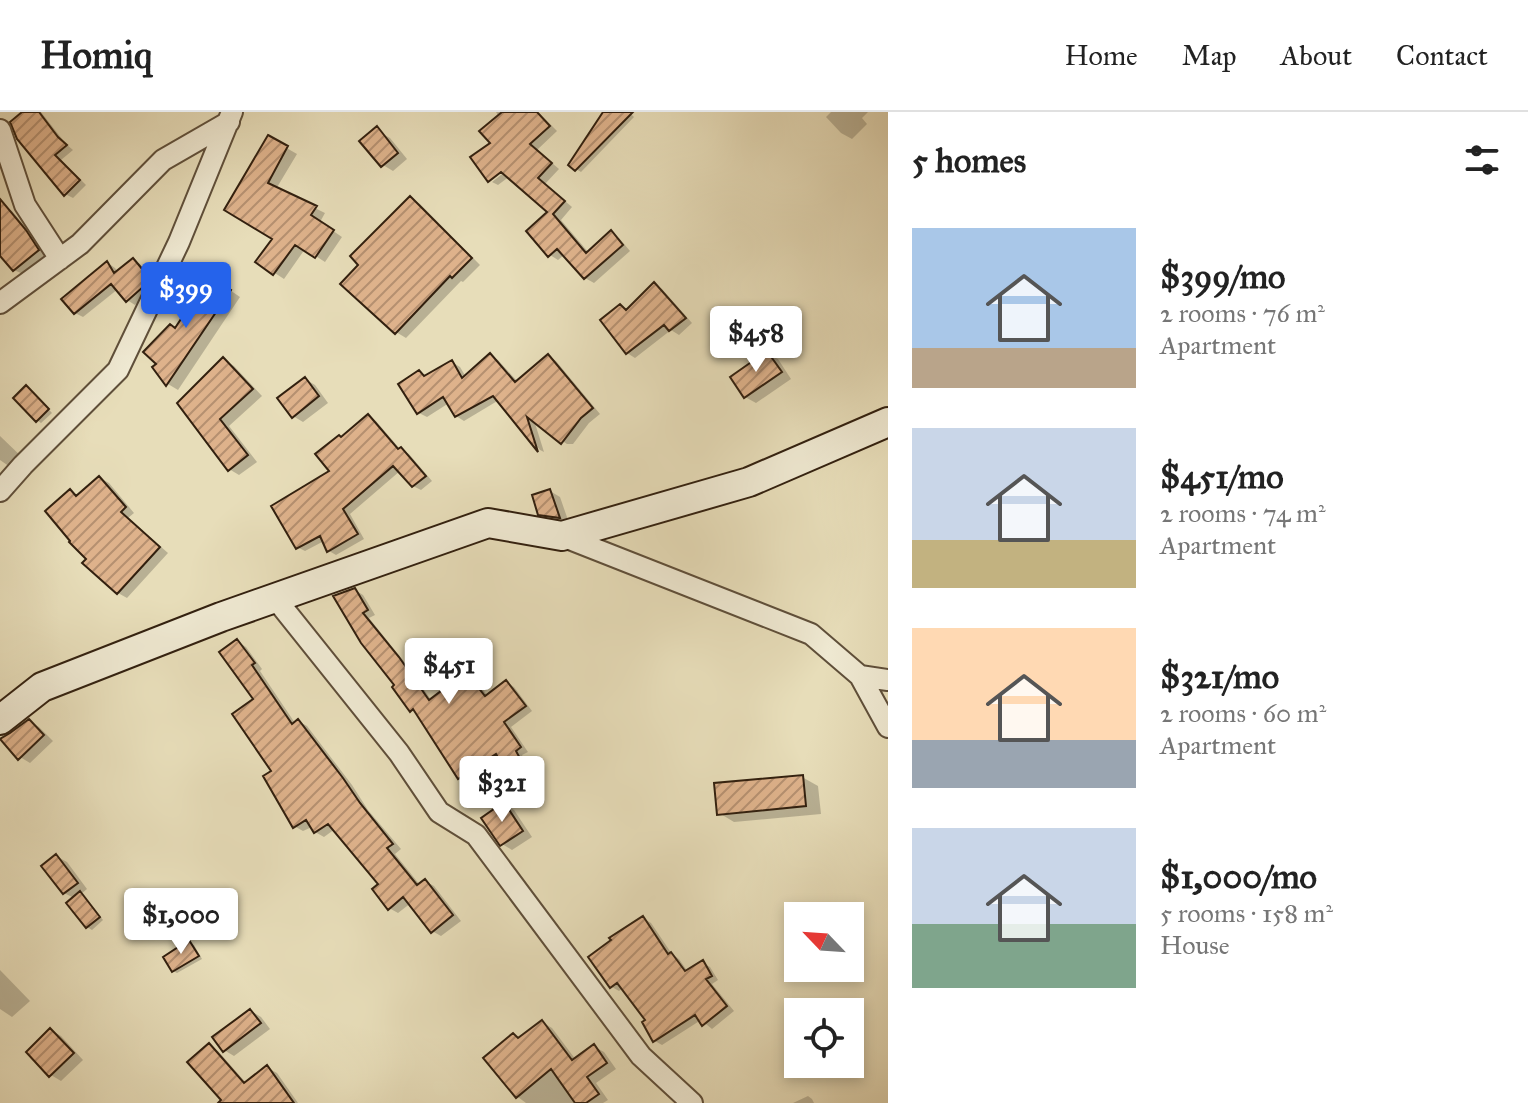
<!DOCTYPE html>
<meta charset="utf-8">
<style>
body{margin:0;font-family:"IM FELL Great Primer",serif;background:#f6f6f6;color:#222;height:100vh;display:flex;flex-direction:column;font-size:30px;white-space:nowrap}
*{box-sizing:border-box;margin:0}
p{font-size:26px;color:#767676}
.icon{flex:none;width:44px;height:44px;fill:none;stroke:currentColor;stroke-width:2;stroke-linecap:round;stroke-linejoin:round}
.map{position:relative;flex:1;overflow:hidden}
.sheet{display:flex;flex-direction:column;background:#fff;width:640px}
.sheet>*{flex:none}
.needle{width:52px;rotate:295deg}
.fabs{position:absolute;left:784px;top:790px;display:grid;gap:16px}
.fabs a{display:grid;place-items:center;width:80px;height:80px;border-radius:0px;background:#fff;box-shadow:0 4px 12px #0003;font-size:40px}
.price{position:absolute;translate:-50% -68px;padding:0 18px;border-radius:8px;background:#fff;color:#222;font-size:26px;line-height:52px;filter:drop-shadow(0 2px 4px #0008)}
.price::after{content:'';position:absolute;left:50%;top:48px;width:24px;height:18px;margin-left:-12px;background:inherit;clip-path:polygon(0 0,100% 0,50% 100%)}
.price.on{background:#2563eb;color:#fff}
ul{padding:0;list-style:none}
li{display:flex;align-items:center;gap:24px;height:200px;padding:0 24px}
li span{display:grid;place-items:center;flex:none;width:224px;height:160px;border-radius:0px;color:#555}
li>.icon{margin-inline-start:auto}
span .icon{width:96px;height:96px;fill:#fffc;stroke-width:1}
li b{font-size:34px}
h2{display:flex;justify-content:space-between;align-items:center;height:96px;padding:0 24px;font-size:34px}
header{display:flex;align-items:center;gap:48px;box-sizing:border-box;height:112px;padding:0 40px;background:#fff;border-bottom:2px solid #e0e0e0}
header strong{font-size:38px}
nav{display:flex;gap:44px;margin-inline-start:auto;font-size:28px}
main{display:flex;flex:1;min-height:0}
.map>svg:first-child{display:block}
.shadow{fill:#0003}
.building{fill:url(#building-hatch);stroke:#32200f;stroke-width:2}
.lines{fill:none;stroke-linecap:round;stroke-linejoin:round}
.street-casing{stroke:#5f4f3a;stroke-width:24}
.secondary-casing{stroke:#32200f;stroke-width:32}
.street{stroke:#efe9d2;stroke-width:20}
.secondary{stroke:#efe9d2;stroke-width:28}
</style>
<header>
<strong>Homiq</strong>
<nav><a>Home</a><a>Map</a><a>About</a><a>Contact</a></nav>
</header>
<main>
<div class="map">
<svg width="888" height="991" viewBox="0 0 888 991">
<defs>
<pattern id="building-hatch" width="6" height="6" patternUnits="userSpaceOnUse" patternTransform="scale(2)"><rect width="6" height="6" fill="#deb28b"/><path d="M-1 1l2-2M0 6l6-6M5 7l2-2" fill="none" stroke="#b59070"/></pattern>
</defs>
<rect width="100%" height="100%" fill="#e7ddb9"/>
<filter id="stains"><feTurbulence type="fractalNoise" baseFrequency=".0025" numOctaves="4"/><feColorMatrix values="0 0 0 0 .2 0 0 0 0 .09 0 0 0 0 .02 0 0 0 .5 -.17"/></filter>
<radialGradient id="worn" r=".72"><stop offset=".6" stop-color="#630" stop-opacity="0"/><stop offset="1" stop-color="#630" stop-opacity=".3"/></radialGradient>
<path class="shadow" d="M26,0h15l25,32 7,6 -12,10 25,25 -13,13 -8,-4z
M496,0h42l19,19 -20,19 22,19 -14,15 27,23 -11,13 28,33 22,-20 8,5 11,13 -36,32 -9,-5 -21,-23 -6,5 -8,-5v-43l-40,-36 -12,9 -6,-3 19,-15 -18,-24 6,-26z
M606,0h23l5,5 -53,55 -5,-3z
M831,0h37l-6,6 5,6 -15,15 -11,-6 -15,-16z
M379,20l11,6 17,21 -14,12 -10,-6z
M269,26l28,16 -21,35 49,24 -5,9 22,15 -17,25 -20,-13 -21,30 -26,-17 17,-24 -48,-29z
M410,86l10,6 60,61 -17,17 -2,-1 -55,57 -10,-6z
M4,94l8,5 22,26 12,18 -23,19 -9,-4 -14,-17v-44z
M133,148l7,4 15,18 -4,9 -16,14 -8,-5 -9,-11 -35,28 -8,-4 33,-50 7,5 3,4z
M221,172l19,13 -62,93 -10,-6 -13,-17 21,-38z
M654,173l8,4 30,34 -13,12 -8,-5 -36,28 -8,-5 -6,-47 7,5z
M767,242l11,5 13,20 -35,24 -11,-6z
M490,243l8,5 20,22 30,-26 8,5 44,53 -11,9 -16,21h-6l-9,-6 -24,-18 10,32 -4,-2 -41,-50 -35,21 -8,-5 -7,-13 -22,14 -8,-4v-41l8,4 25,-14 8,5 6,10z
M224,248l10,6 28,30 -33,30 28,36 -18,13 -10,-6 -50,-66z
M305,267l10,6 13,18 -25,19 -10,-6z
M31,278l21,23 -11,10 -4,-3z
M369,304l7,5 24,28 9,5 23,27 -11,9 -8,-4 -13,-15 -50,43 14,25 -28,16 -7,-4 -5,-10 -19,10 -8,-4 35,-76 10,-32z
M0,324l25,24 -9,11 -16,-11z
M100,366l9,5 25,30 -6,5 40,35 -41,45 -9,-5 -30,-34 -17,-68 8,5z
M550,379l10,6 9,26 -18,-4 -11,-6z
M355,478l8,5 12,20 -6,3 37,46 26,37 35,-26 7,4 14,17 18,-14 8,5 18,24 -21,16 17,25 -6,3 19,34 -14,8 -8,-5 -18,-32 -34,22 -8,-4 -41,-64 -7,-4 -14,-24 -34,-44z
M237,529l9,6 16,22 -2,2 35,52 3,-2 9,5 45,59 16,25 33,39 -6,5 25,31 5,-4 9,5 27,35 -20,15 -9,-5 -21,-28 -13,10 -9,-5 -8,-23 -46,-56 -11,8 -9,-5 -3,-5 -9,4 -9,-5 -21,-55 -17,-71z
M29,609l10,6 14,14 -23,22 -10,-6z
M802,665l16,9 3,28 -87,8 -15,-9z
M504,692l10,6 18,27 -20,13 -10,-6z
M56,744l11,6 20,27 -6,5 22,26 -11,10 -5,-3 -19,-24 6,-5 -10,-5z
M643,806l8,5 21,31 7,5 9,13 15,-9 7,4 8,13 -6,4 22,27 -22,18 -11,-9 -39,25 -7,-4 -7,-20 -25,-33 -4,3 -7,-4z
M189,830l5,3 8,14 -25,14 -4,-2z
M0,858l30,31 -18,16 -12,-8z
M251,899l10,6 9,12 -36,27 -10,-6z
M542,910l10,6 24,32 19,-13 9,5 12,17 -20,14 12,17 -5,3h-77l-8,-6 -32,-39 27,-23 6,4z
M51,918l10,6 22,24 -22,21 -10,-6z
M209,933l9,6 29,33 21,-16 9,5 21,30h-76z
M808,984l4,3 2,4h-21z"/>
<path class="building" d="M22,0h17l19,25 9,8 -12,10 25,25 -16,16 -47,-57 -7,-17z
M502,0h35l13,14 -20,18 22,19 -14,15 27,23 -12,13 33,39 25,-23 12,15 -39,34 -27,-30 -9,8 -22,-26 21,-19 -46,-40 -13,10 -18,-25 20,-14 -11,-12z
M603,0h30l-58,59 -7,-6z
M377,14l21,27 -17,14 -22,-26z
M268,23l20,11 -20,37 49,23 -6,9 23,15 -19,28 -20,-13 -22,30 -18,-13 17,-23 -48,-29z
M410,84l62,62 -20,20 -2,-2 -55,58 -55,-50 18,-19 -8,-9z
M0,87l26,31 13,20 -26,21 -13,-15z
M133,146l15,18 -5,11 -17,15 -15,-18 -37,30 -13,-15 46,-38 7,12z
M210,163l21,15 -65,96 -14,-19 4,-3 -13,-12 27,-28 5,4z
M654,170l32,36 -17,13 -5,-6 -38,29 -26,-34 20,-16 6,6z
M767,239l15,21 -38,26 -14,-21z
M490,241l25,29 33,-28 45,54 -12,10 -20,26 -34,-27 11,35 -45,-56 -38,21 -12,-20 -26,17 -19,-30 21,-14 5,6 28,-16 10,18z
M223,245l30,32 -33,30 28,36 -20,16 -51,-68z
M305,265l14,19 -27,22 -15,-20z
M26,273l23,24 -13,13 -23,-24z
M368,302l30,35 3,-2 25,29 -14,11 -19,-21 -50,43 15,25 -31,18 -7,-16 -24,13 -25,-43 58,-35 -14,-17 24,-19 2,2z
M99,364l27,31 -5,5 39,35 -43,47 -35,-31 4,-4 -17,-17 1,-1 -25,-30 25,-22 6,7z
M550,377l10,29 -22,-3 -6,-20z
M355,476l13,22 -5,3 36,44 30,43 37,-28 19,24 21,-16 20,26 -22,16 17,25 -5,4 18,33 -16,10 -22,-40 -38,25 -45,-70 -3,3 -18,-25 2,-2 -33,-42 -28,-47z
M237,527l18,24 -3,2 40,59 6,-5 45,59 17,25 33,41 -6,4 30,37 8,-6 28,36 -22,18 -28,-36 -15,13 -16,-21 6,-5 -50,-60 -14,9 -8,-13 -13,8 -30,-52 8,-5 -39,-57 21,-15 -34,-47z
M29,607l15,16 -26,25 -18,-21 10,-6z
M803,663l3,31 -89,9 -3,-32z
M504,690l19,29 -23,15 -19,-28z
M56,742l22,29 -15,11 -22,-28z
M80,779l20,26 -14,11 -20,-25z
M643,804l25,38 3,-2 14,19 18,-11 9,16 -6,3 21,27 -25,20 -7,-11 -42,27 -11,-20 3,-2 -28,-37 -7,5 -22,-31 23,-17 -2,-2z
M189,828l10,16 -27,16 -9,-15z
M250,897l11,14 -38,29 -11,-15z
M542,908l30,40 22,-16 13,19 -20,14 12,17 -13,9h-11l-24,-34 -35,29 -33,-40 30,-25 5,5z
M50,916l24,25 -25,24 -23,-25z
M209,931l35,40 23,-18 27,38h-76l3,-3 -34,-38z"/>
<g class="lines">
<defs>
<path id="street" d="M0,18l25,75 35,54
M0,191l80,-59 83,-84 66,-38
M0,379l23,-26 95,-95 61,-128 53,-130
M562,424l249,98 49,42 28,4
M275,486l124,155 40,59 37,23 165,221 51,47
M860,564l28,51"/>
<path id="secondary" d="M0,608l42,-33 179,-70 267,-94 74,13 187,-54 139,-60"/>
</defs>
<use href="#street" class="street-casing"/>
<use href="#secondary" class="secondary-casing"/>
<use href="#street" class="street"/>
<use href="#secondary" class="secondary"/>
</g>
<rect width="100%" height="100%" filter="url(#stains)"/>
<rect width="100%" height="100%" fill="url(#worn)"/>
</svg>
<div class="fabs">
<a><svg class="needle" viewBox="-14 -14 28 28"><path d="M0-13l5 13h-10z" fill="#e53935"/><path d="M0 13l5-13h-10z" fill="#767676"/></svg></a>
<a><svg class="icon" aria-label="locate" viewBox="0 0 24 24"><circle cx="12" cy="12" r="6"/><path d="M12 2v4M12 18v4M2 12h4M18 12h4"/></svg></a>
</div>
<b class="price on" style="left:186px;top:218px">$399</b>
<b class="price" style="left:756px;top:262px">$458</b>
<b class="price" style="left:449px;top:594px">$451</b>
<b class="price" style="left:502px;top:712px">$321</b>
<b class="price" style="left:181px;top:844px">$1,000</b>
</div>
<section class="sheet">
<h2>5 homes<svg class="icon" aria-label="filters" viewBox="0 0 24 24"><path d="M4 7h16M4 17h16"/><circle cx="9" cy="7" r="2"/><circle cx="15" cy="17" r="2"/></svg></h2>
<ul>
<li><span style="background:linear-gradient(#a9c7e8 75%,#b9a48a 0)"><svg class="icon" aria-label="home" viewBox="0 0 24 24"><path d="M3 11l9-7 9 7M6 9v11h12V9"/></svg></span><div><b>$399/mo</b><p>2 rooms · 76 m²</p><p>Apartment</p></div></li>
<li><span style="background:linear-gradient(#c9d6e8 70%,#c2b280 0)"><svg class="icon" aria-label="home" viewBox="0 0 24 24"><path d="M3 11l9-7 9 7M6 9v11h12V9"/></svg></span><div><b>$451/mo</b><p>2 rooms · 74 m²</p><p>Apartment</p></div></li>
<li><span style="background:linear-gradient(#ffd9b3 70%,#9aa5b1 0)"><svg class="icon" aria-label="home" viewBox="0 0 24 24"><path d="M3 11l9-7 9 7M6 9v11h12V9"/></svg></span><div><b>$321/mo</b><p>2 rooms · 60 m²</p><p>Apartment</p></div></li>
<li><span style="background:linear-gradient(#c9d6e8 60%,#7fa58c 0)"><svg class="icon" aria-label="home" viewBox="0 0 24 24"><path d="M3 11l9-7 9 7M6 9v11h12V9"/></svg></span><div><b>$1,000/mo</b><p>5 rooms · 158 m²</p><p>House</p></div></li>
</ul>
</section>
</main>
